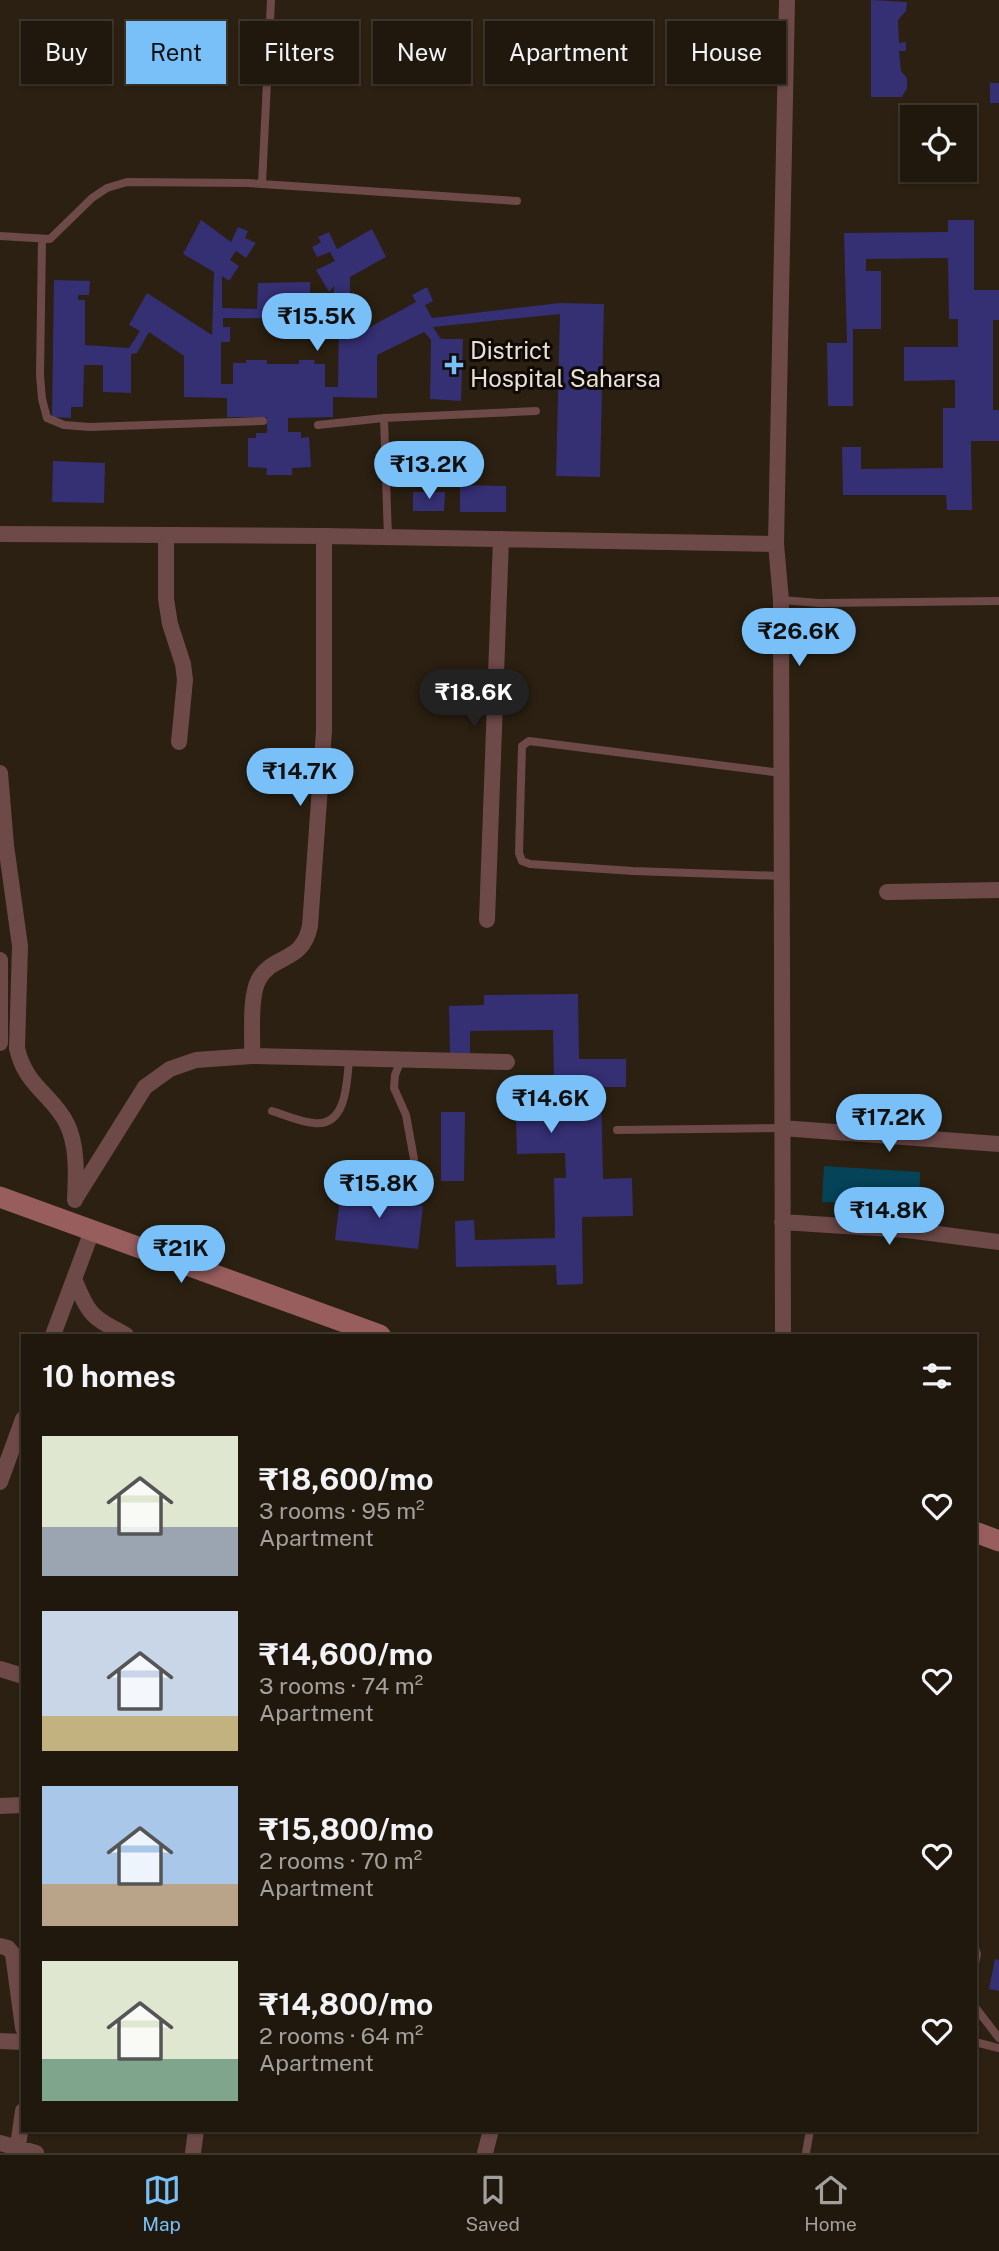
<!DOCTYPE html>
<meta charset="utf-8">
<style>
body{margin:0;font-family:"Public Sans",sans-serif;background:#2d251b;color:#f1f3f6;height:100vh;display:flex;flex-direction:column;font-size:26px;white-space:nowrap}
*{box-sizing:border-box;margin:0}
p{font-size:23px;color:#a2a09d}
.icon{flex:none;width:38px;height:38px;fill:none;stroke:currentColor;stroke-width:2;stroke-linecap:round;stroke-linejoin:round}
.map{position:relative;flex:1;overflow:hidden}
.panel{position:absolute;left:21px;top:1334px;width:956px;height:798px;display:flex;flex-direction:column;background:#20180d;border-radius:0px;box-shadow:0 2px 5px #0004,0 0 0 2px #3d372e}
.panel>*{flex:none}
.hud{position:absolute;left:21px;top:21px;width:957px;height:63px;display:flex;gap:14px}
.tools{position:absolute;left:900px;top:105px;display:grid;gap:14px}
.tools a{display:grid;place-items:center;width:77px;height:77px;border-radius:0px;background:#20180d;box-shadow:0 2px 5px #0004,0 0 0 2px #3d372e;font-size:35px}
.price{position:absolute;translate:-50% -60px;padding:0 16px;border-radius:24px;background:#79bff8;color:#111;font-size:23px;line-height:46px;filter:drop-shadow(0 2px 4px #0008)}
.price::after{content:'';position:absolute;left:50%;top:42px;width:21px;height:16px;margin-left:-10px;background:inherit;clip-path:polygon(0 0,100% 0,50% 100%)}
.price.selected{background:#222;color:#fff}
ul{padding:0;list-style:none}
li{display:flex;align-items:center;gap:21px;height:175px;padding:0 21px}
li span{display:grid;place-items:center;flex:none;width:196px;height:140px;border-radius:0px;color:#555}
li>.icon{margin-inline-start:auto}
span .icon{width:84px;height:84px;fill:#fffc;stroke-width:1}
li b{font-size:30px}
h2{display:flex;justify-content:space-between;align-items:center;height:84px;padding:0 21px;font-size:30px}
.pill{padding:0 24px;border-radius:0px;background:#20180d;box-shadow:0 2px 5px #0004,0 0 0 2px #3d372e;font-size:24px;line-height:63px}
.pill.selected{background:#79bff8;color:#111}
.tab-bar{display:flex;justify-content:space-around;align-items:center;height:98px;border-top:2px solid #3d372e;background:#20180d;font-size:19px;color:#a2a09d}
.tab-bar a{display:grid;justify-items:center;gap:4px}
.tab-bar .selected{color:#79bff8}
.map>svg:first-child{display:block}
.water{fill:#054359}
.building{fill:#352f73;fill-rule:evenodd}
.lines{fill:none;stroke-linecap:round;stroke-linejoin:round}
.lane{stroke:#6d4948;stroke-width:8}
.street{stroke:#6d4948;stroke-width:16}
.secondary{stroke:#985d5d;stroke-width:21}
.poi-dot{fill:#79bff8;stroke:#0f0a05;stroke-width:2.5}
.labels{text-anchor:middle;stroke-width:6;stroke-linejoin:round;paint-order:stroke}
.poi-label{font-size:24px;fill:#e9e1d7;stroke:#0f0a05;text-anchor:start}
</style>
<div class="map">
<svg width="999" height="2153" viewBox="0 0 999 2153">
<rect width="100%" height="100%" fill="#2b2011"/>
<path class="water" d="M824,1166l96,6 -1,34 -97,-4z"/>
<path class="building" d="M871,0l36,2 -1,9 -8,9 1,23 7,-1v9h-7l2,20 6,7v10l-5,9h-31z
M990,83h9v20h-9z
M201,220l30,22 7,-15 10,4 -3,7 11,5 -10,15 -10,-7 -6,9 9,6 -10,15 -7,-5v32l35,1 1,-26 52,-1v26l23,1 1,-23 -5,6 -13,-22 19,-9 -5,-9 -13,5 -5,-10 9,-5 -3,-5 11,-5 8,17 35,-20 14,28 -36,20v61l66,-36 -4,-7 15,-8 6,14 -8,4 7,13 128,-15 44,1 -4,173 -44,-1 4,-162 -127,13 8,12h22l-2,62 -31,-2 1,-59 -7,-8 -47,23v43l-44,-1v20l-45,1v14h13v6l8,-1 2,30 -19,1v7h-26l1,-7 -19,-1v-29h8v-5h11v-16h-40v-19l-43,-1v-41l-35,-24 -12,21 -6,1v39l-28,-1v-27h-19l-1,42h-12v11l-19,-1 2,-137 36,1 -1,14h-11v5h7v45l44,3 11,-17 -11,-6 18,-32 65,42 2,-63 -31,-18zM223,318l116,1 -1,68h-13v-23h-11l1,-4h-16v4h-32v-4h-21v3h-13v21h-12v-42h9v-15h-7z
M948,220h26v70h25v30h-6v90h6v31h-28l1,69h-25l-1,-15h-103l-1,-48h19v22l82,-1v-60h12v-28l-51,1v-34h54v-28h-9l-1,-61 -82,1v12h15v58h-28v77h-25l-1,-63h20l-3,-110 104,-1z
M53,461l52,2 -1,40 -52,-1z
M460,485l46,1v26h-46z
M413,492h32l-1,19h-31z
M578,994l1,65h47v28h-25l2,92 29,-1 1,38 -51,1 1,67 -26,1 -1,-20 -100,2 -1,-46 19,-1 1,20 80,-2 -1,-60h12l-1,-25 -48,1 -1,-36 49,-1v-31l-11,1 -1,-57 -83,1v22h-20l-1,-47 35,-1v-10z
M441,1112h24l-1,69h-23z
M354,1188l47,5 -1,11 23,2 -5,43 -83,-9 5,-42 13,1z
M995,1959l4,1v31l-10,-2z"/>
<g class="lines">
<path class="lane" d="M262,184l9,-184
M0,236l50,3 42,-41 15,-10 20,-6 121,1 269,18
M42,239l-2,136 2,24 5,19 17,7 26,2 173,-6
M384,418l4,120
M318,425l66,-7 152,-7
M781,600l38,3 180,-2
M781,773l-252,-32 -7,5 -3,107 3,8 8,3 103,7 148,5
M401,1060l-6,15 -1,13 12,27 8,44 -2,14
M272,1111c13,4 28,11 42,12 33,4 33,-42 35,-64
M617,1130l164,-2
M975,1948l2,6 -2,10
M975,2007l24,31
M975,2042l24,6
M806,2153l4,-23"/>
<path class="street" d="M0,534l324,2 452,8
M166,535v64l4,25 13,40 2,16 -6,62
M0,773l6,72 14,101 -3,102c8,38 36,47 50,76 11,23 9,52 8,76
M887,892l112,-2
M487,920l14,-381
M0,960v83
M252,1056c1,-19 -3,-60 7,-77 15,-26 43,-15 51,-53l14,-195v-195
M781,1128l218,16
M75,1199l70,-112 25,-18 26,-9 56,-4 255,6
M782,1222l125,8 92,12
M74,1279c16,37 16,37 52,56
M53,1335l39,-104
M783,1335l-2,-735 -5,-56 11,-544
M0,1482l23,-63
M0,1669l23,7
M0,1806l23,-1
M0,1946l8,2 5,6 10,74
M0,2041l23,1
M0,2143l36,10
M17,2153l6,-42
M193,2153l3,-23
M485,2153l6,-23"/>
<path class="secondary" d="M0,1197l380,138
M975,1532l24,9"/>
</g>
<path class="poi-dot" d="M450.5 354.5h7v7h7v7h-7v7h-7v-7h-7v-7h7z"/>
<g class="labels">
<g class="poi-label">
<text x="470" y="359">District<tspan x="470" dy="28">Hospital Saharsa</tspan></text>
</g>
</g>
</svg>
<div class="tools">
<a><svg class="icon" aria-label="locate" viewBox="0 0 24 24"><circle cx="12" cy="12" r="6"/><path d="M12 2v4M12 18v4M2 12h4M18 12h4"/></svg></a>
</div>
<b class="price" style="left:317px;top:353px">₹15.5K</b>
<b class="price" style="left:429px;top:501px">₹13.2K</b>
<b class="price" style="left:799px;top:668px">₹26.6K</b>
<b class="price selected" style="left:474px;top:729px">₹18.6K</b>
<b class="price" style="left:300px;top:808px">₹14.7K</b>
<b class="price" style="left:551px;top:1135px">₹14.6K</b>
<b class="price" style="left:889px;top:1154px">₹17.2K</b>
<b class="price" style="left:379px;top:1220px">₹15.8K</b>
<b class="price" style="left:889px;top:1247px">₹14.8K</b>
<b class="price" style="left:181px;top:1285px">₹21K</b>
<div class="hud">
<a class="pill">Buy</a>
<a class="pill selected">Rent</a>
<a class="pill">Filters</a>
<a class="pill">New</a>
<a class="pill">Apartment</a>
<a class="pill">House</a>
</div>
<section class="panel">
<h2>10 homes<svg class="icon" aria-label="filters" viewBox="0 0 24 24"><path d="M4 7h16M4 17h16"/><circle cx="9" cy="7" r="2"/><circle cx="15" cy="17" r="2"/></svg></h2>
<ul>
<li><span style="background:linear-gradient(#dfe7d0 65%,#9aa5b1 0)"><svg class="icon" aria-label="home" viewBox="0 0 24 24"><path d="M3 11l9-7 9 7M6 9v11h12V9"/></svg></span><div><b>₹18,600/mo</b><p>3 rooms · 95 m²</p><p>Apartment</p></div><svg class="icon" aria-label="heart" viewBox="0 0 24 24"><path d="M12 20l-8-8c-3-5 5-10 8-4 3-6 11-1 8 4z"/></svg></li>
<li><span style="background:linear-gradient(#c9d6e8 75%,#c2b280 0)"><svg class="icon" aria-label="home" viewBox="0 0 24 24"><path d="M3 11l9-7 9 7M6 9v11h12V9"/></svg></span><div><b>₹14,600/mo</b><p>3 rooms · 74 m²</p><p>Apartment</p></div><svg class="icon" aria-label="heart" viewBox="0 0 24 24"><path d="M12 20l-8-8c-3-5 5-10 8-4 3-6 11-1 8 4z"/></svg></li>
<li><span style="background:linear-gradient(#a9c7e8 70%,#b9a48a 0)"><svg class="icon" aria-label="home" viewBox="0 0 24 24"><path d="M3 11l9-7 9 7M6 9v11h12V9"/></svg></span><div><b>₹15,800/mo</b><p>2 rooms · 70 m²</p><p>Apartment</p></div><svg class="icon" aria-label="heart" viewBox="0 0 24 24"><path d="M12 20l-8-8c-3-5 5-10 8-4 3-6 11-1 8 4z"/></svg></li>
<li><span style="background:linear-gradient(#dfe7d0 70%,#7fa58c 0)"><svg class="icon" aria-label="home" viewBox="0 0 24 24"><path d="M3 11l9-7 9 7M6 9v11h12V9"/></svg></span><div><b>₹14,800/mo</b><p>2 rooms · 64 m²</p><p>Apartment</p></div><svg class="icon" aria-label="heart" viewBox="0 0 24 24"><path d="M12 20l-8-8c-3-5 5-10 8-4 3-6 11-1 8 4z"/></svg></li>
</ul>
</section>
</div>
<nav class="tab-bar">
<a class="selected"><svg class="icon" aria-label="map" viewBox="0 0 24 24"><path d="M3 6l6-2 6 2 6-2v14l-6 2-6-2-6 2zM9 4v14M15 6v14"/></svg>Map</a>
<a><svg class="icon" aria-label="saved" viewBox="0 0 24 24"><path d="M7 4h10v16l-5-4-5 4z"/></svg>Saved</a>
<a><svg class="icon" aria-label="home" viewBox="0 0 24 24"><path d="M3 11l9-7 9 7M6 9v11h12V9"/></svg>Home</a>
</nav>
